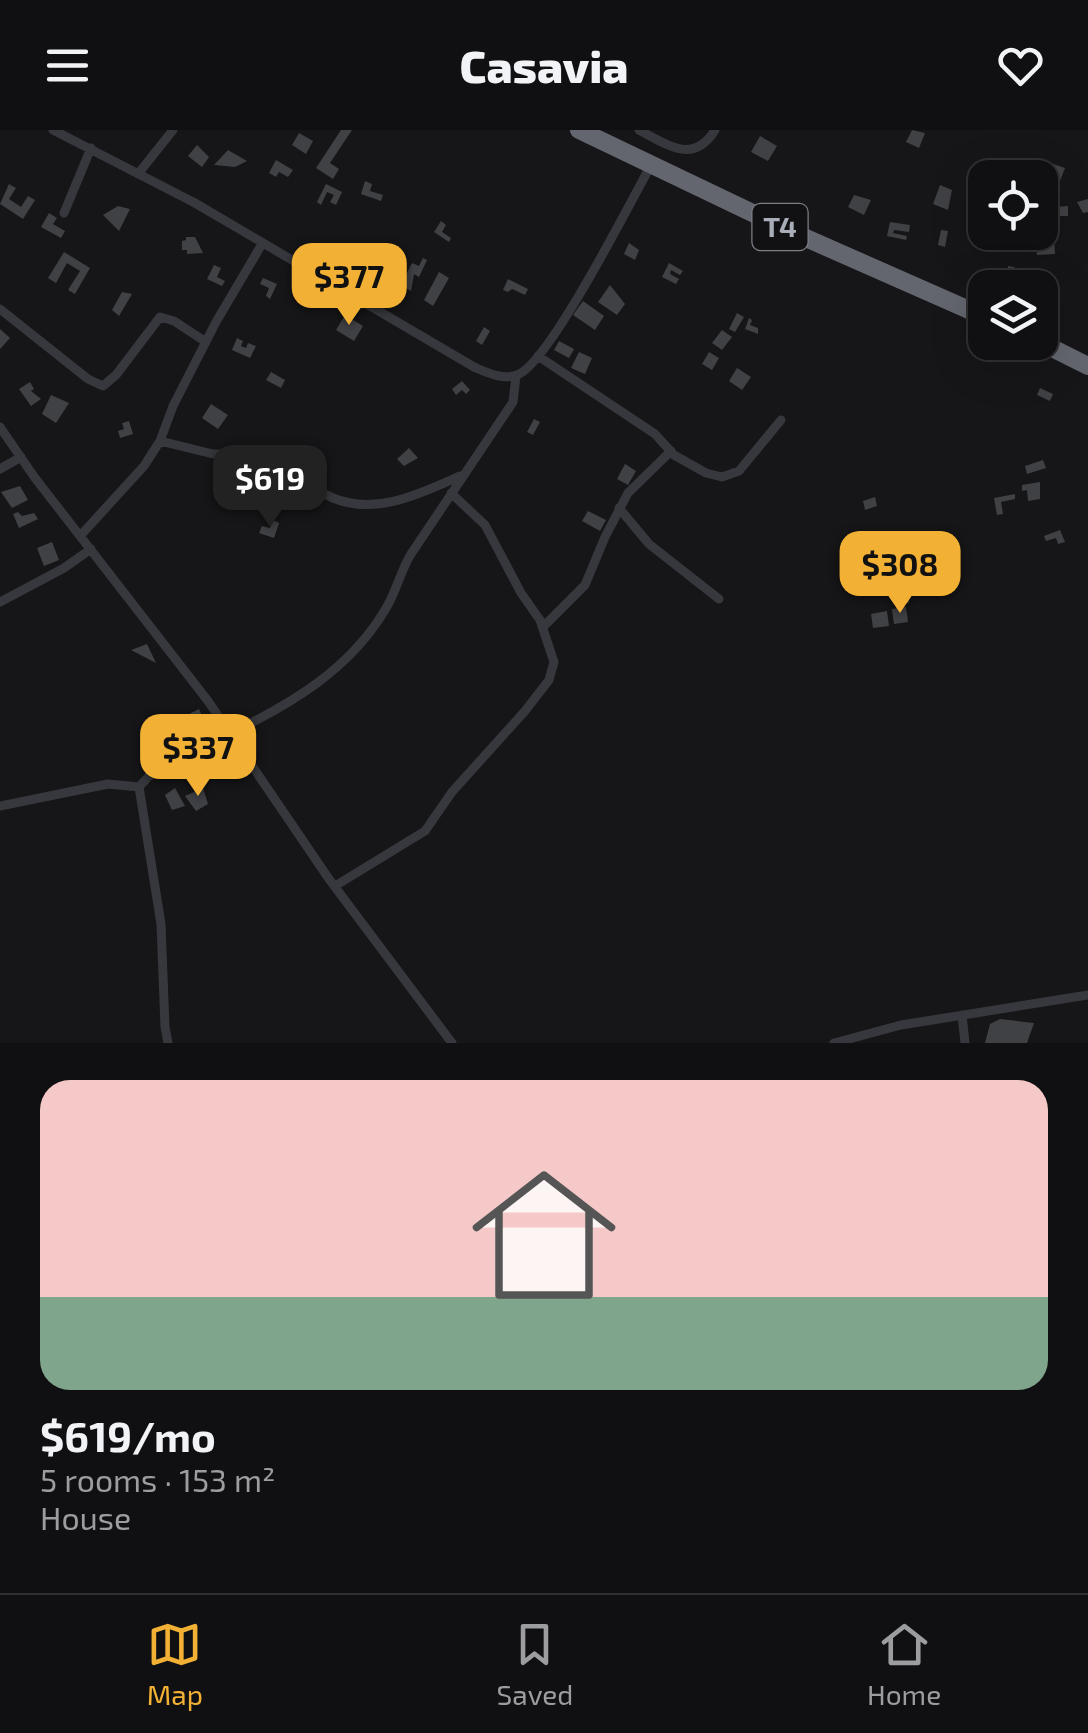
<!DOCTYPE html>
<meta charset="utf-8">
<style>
body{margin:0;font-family:"Exo 2",sans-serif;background:#19191b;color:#f1f3f6;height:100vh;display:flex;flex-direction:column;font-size:38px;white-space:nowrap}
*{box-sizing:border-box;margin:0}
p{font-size:32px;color:#9c9d9f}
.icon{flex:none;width:55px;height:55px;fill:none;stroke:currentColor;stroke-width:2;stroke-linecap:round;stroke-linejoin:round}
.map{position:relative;height:913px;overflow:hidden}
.sheet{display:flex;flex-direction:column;background:#101012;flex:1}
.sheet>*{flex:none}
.controls{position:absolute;left:968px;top:30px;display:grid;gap:20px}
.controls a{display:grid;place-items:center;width:90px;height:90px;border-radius:20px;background:#101012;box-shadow:0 10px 40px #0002,0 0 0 2px #303032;font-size:50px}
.price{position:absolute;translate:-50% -85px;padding:0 22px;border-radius:20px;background:#f2b134;color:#111;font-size:32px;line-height:65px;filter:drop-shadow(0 2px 5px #0008)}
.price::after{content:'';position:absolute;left:50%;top:60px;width:30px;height:22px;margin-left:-15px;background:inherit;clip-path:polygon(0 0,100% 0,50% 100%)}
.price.current{background:#222;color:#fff}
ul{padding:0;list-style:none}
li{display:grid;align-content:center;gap:20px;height:530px;padding:0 40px}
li+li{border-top:2px solid #303032}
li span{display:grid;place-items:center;height:310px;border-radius:30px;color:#555}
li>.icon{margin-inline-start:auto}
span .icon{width:180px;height:180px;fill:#fffc;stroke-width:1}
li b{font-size:42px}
header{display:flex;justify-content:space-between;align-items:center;height:130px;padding:0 40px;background:#101012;font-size:45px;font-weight:800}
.tab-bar{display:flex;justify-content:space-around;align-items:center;height:140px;border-top:2px solid #303032;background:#101012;font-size:28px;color:#9c9d9f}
.tab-bar a{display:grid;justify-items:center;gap:5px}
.tab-bar .current{color:#f2b134}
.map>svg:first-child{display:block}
.building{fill:#404145}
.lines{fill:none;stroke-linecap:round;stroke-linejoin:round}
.street{stroke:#37383d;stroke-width:9}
.highway{stroke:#63666e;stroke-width:18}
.labels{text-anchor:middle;stroke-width:10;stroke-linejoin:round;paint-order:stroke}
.shield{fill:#111113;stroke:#7b7e86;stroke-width:2.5}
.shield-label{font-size:28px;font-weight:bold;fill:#a8adb8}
</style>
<header><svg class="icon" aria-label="menu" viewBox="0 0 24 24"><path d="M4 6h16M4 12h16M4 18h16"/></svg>Casavia<svg class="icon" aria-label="heart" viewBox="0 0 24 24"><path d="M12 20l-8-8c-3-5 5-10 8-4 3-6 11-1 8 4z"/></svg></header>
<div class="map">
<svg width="1088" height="913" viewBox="0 0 1088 913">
<rect width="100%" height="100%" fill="#161618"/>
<path class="building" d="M341,0h11l-22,33 9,6 -6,10 -17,-11z
M912,0l13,3 -6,15 -13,-6z
M299,3l14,8 -7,13 -14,-9z
M760,6l17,10 -9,15 -17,-9z
M197,15l12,12 -7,10 -14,-11z
M228,20l19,11 -12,6 -21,-2z
M276,30l17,10 -5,7 -9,-5 -3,5 -7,-4z
M1047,32l18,6 -5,13 -5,-2 2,-7 -7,-2 -3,8 -5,-2z
M365,51l7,3 -2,7 13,4 -2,6 -20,-7z
M9,54l7,4 -7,11 12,8 7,-11 7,4 -12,19 -23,-15z
M326,54l16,8 -6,13 -6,-3 4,-7 -7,-3 -6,13 -4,-3z
M940,55l12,5 -4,20 -15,-6z
M854,65l17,5 -7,15 -16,-8z
M1088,69v13l-5,1 -6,-11z
M118,76l12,3 -11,22 -16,-16z
M1068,76v10h-11v-9z
M49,83l8,5 -4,6 12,7 -4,7 -20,-11z
M441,91l5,4 -4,7 9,6 -2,4 -15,-10z
M890,92l20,3 -1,7 -15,-2 -1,3 14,3 -1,4 -19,-4z
M941,100l7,1 -3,16 -7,-2z
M1035,102l19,7 1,15 -18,1z
M186,107h9l8,16 -16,1v-4h-5v-9l4,-1z
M629,113l10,7 -4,10 -11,-6z
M338,115l23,12 -8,14 -22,-13z
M375,120l13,8 -6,10 -13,-9z
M64,122l26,16 -15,26 -7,-4 12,-19 -13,-8 -11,20 -8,-5z
M423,128l4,2 -8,17 -5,-3 -3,17 -10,-6 11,-22 7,3z
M669,133l14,8 -3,4 -9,-5 -1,4 9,5 -3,5 -14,-7z
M214,135l7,3 -4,9 8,4 -3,5 -15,-7z
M1008,136l6,1v5l7,1 -1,7 -13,-2z
M439,142l10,6 -16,28 -9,-6z
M263,148l14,6 -7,15 -4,-3 3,-8 -9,-4z
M508,149l20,10 -3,6 -13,-6 -4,3 -5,-2z
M610,155l15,19 -8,11 -19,-13z
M122,162l10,2 -13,22 -7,-6z
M583,171l21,15 -9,14 -22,-15z
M737,183l7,4 -9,15 -6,-3z
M345,185l18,11 -9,15 -18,-11z
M749,188l3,2 -2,5 8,3v6l-13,-5z
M484,197l6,4 -8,14 -6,-4z
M0,199l10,9 -10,11z
M722,200l10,7 -10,13 -10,-7z
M237,208l6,3 -2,5 5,2 2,-5 8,3 -6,12 -18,-8z
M559,211l15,8 -5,9 -15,-8z
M579,222l13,6 -7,16 -14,-6z
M709,222l10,6 -7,12 -10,-6z
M737,238l14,9 -9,13 -13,-9z
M271,242l14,8 -4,8 -15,-8z
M462,251l8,9 -4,4 -4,-4 -6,5 -4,-6z
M30,252l4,7 -3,2 10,8 -10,7 -12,-17z
M1040,258l13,6 -3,7 -13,-6z
M51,265l18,8 -13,20 -14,-9z
M211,274l17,11 -10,14 -16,-11z
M534,289l6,3 -7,13 -6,-3z
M129,291l4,13 -13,4 -2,-7 6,-2 -2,-6z
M409,318l9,10 -14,8 -7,-7z
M1043,330l3,8 -19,6 -2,-8z
M625,334l11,7 -8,14 -11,-6z
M1040,352v17l-12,2 -1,-11 -5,1v-6z
M20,356l8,14 -16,8 -11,-16z
M1015,364v5l-14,3 2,12 -6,1 -3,-17z
M875,367l2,9 -12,4 -2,-9z
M588,381l18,9 -6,11 -18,-10z
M18,382l4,4 12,-3 4,6 -19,9 -6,-14z
M273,390l6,3 -5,15 -15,-5 3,-7 8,2z
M1060,400l5,12 -7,2 -2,-6 -10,3 -2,-5z
M52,412l7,18 -15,6 -7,-18z
M903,455h5l1,18h-6z
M906,477l2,15 -14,2 -2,-15z
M887,481l2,15 -16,2 -2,-14z
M147,514l9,19 -25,-13z
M199,579l11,26 -13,3 -12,-22z
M168,608l3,6 -8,4 4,9 -6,3 -7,-15z
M175,658l10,18 -13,4 -7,-15z
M203,658l5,16 -12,7 -11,-15z
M1000,889l34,4 -7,20h-42l5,-19z"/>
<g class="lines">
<path class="street" d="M53,0l142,73 279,164c14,6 30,14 45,7 32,-15 111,-171 132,-209
M639,0c29,15 54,35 76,0
M138,44l35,-44
M64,83l27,-65
M0,179l88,70 15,7 13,-11 44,-58 14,4 32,21
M538,226l117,78 19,21 32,18 16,4 17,-6 42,-51
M0,297l35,51 173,223 121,178 123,164
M160,311l53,13h43l11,3c23,12 43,31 66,41 43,18 88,-5 127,-22
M0,339l21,-12
M619,378l30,36 70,55
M81,405l63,-69 16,-25 13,-35 43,-84 46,-78
M0,472l64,-34 27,-19
M543,497l42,-42 20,-48 23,-44 43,-42
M231,603c60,-29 118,-63 154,-123 11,-17 15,-38 26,-56l102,-152 3,-26
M0,676l108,-22 31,3
M335,756l90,-55 27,-39 73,-81 24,-31 5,-18 -14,-42 -19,-27 -36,-68 -34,-32
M962,885l3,28
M168,913l-3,-16 -4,-103 -22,-137 10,-11 86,-36
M834,913l67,-18 187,-30"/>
<path class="highway" d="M579,0l211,101 195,86
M1040,212l48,24"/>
</g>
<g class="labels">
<rect class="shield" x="752.5" y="74" width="55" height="46" rx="8"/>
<g class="shield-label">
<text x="780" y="107">T4</text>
</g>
</g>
</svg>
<div class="controls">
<a><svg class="icon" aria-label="locate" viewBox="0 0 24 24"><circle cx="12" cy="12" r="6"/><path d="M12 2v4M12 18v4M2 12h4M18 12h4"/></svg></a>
<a><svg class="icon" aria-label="layers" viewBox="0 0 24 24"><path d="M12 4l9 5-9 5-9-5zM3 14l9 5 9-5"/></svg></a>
</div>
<b class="price" style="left:349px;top:198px">$377</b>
<b class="price current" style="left:270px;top:400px">$619</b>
<b class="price" style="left:900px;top:486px">$308</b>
<b class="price" style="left:198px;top:669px">$337</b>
</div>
<section class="sheet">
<ul>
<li><span style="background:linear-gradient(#f6c9c9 70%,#7fa58c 0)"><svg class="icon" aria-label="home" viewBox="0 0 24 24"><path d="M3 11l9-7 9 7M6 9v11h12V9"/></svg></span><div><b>$619/mo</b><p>5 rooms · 153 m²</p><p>House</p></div></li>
</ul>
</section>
<nav class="tab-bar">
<a class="current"><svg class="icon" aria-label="map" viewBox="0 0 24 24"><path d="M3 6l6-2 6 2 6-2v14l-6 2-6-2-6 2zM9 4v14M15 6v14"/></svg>Map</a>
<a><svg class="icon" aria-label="saved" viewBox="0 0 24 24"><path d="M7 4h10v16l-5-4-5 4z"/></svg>Saved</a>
<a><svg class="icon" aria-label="home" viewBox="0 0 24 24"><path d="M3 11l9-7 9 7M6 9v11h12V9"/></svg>Home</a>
</nav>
